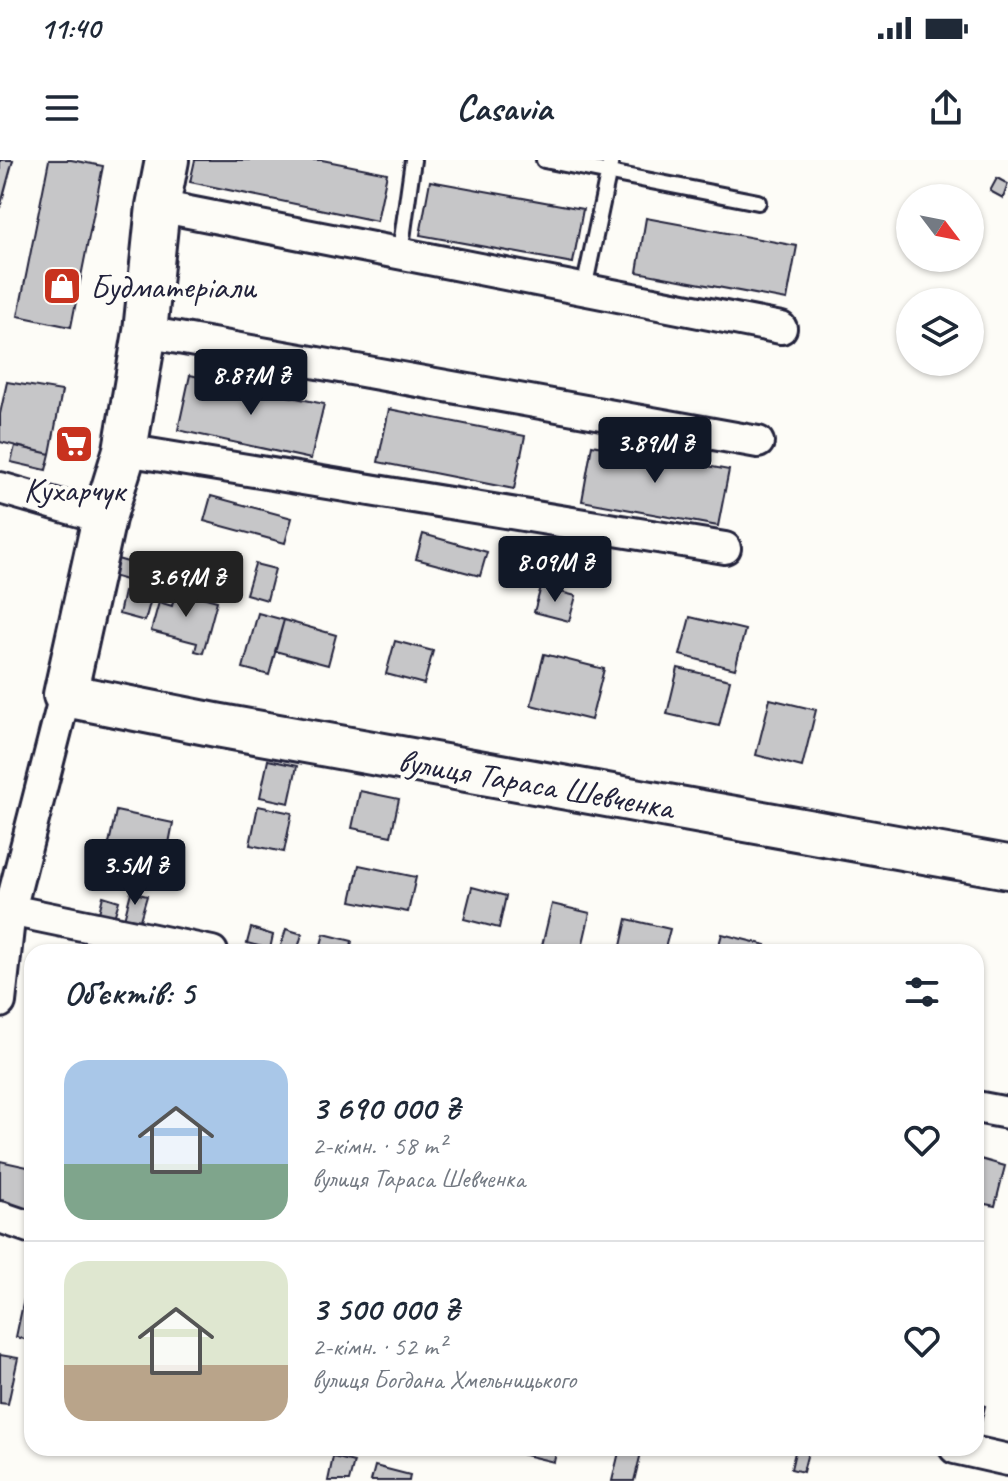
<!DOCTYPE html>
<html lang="uk">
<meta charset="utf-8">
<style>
body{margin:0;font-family:Caveat,sans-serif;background:#f6f6f7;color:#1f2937;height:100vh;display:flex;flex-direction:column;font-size:30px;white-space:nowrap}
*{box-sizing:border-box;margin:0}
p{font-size:26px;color:#747a83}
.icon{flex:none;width:44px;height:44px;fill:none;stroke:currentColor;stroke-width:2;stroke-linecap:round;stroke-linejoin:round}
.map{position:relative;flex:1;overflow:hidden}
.drawer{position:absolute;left:24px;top:784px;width:960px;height:512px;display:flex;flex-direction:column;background:#fff;border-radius:24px;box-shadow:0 2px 6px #0004}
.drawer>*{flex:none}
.needle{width:52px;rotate:122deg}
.buttons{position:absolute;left:896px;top:24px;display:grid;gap:16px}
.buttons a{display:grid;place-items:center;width:88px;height:88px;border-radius:50%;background:#fff;box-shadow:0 2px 6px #0004;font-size:40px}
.price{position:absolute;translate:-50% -68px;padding:0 18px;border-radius:8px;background:#111827;color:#fff;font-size:26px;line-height:52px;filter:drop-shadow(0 2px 4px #0008)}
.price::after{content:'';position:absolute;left:50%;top:48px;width:24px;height:18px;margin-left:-12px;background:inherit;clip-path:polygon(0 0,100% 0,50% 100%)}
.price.current{background:#222;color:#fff}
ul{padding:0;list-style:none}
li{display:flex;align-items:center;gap:24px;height:200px;padding:0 40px}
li+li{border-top:2px solid #e0e1e3}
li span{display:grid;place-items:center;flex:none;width:224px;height:160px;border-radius:24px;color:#555}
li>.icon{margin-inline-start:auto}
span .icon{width:96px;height:96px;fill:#fffc;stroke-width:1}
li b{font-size:34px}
h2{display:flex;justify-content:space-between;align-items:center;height:96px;padding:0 40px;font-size:34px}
.status{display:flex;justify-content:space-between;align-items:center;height:56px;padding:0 40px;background:#fff;direction:ltr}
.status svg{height:22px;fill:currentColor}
header{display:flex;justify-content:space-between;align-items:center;height:104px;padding:0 40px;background:#fff;font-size:36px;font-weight:800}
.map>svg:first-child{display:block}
.building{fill:#c6c6c8;stroke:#22223b;stroke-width:2}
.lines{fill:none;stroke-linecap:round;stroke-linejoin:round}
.lane-casing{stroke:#22223b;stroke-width:20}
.street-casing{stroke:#22223b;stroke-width:36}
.secondary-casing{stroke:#22223b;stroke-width:48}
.lane{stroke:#fdfcf7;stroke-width:14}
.street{stroke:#fdfcf7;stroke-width:30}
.secondary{stroke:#fdfcf7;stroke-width:42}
.labels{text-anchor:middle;stroke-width:8;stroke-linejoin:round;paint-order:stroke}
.poi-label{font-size:34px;fill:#22223b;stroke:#fdfcf7;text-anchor:start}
.street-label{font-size:34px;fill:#22223b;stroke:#fdfcf7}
</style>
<div class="status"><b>11:40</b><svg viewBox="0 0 49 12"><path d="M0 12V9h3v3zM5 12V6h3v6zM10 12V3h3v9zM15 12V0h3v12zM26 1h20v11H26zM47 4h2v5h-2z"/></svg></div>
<header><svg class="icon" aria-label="menu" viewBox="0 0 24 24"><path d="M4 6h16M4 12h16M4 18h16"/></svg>Casavia<svg class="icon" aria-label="share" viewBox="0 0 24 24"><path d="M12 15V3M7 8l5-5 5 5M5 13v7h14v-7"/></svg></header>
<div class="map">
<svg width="1008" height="1321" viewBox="0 0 1008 1321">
<rect width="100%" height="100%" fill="#fdfcf7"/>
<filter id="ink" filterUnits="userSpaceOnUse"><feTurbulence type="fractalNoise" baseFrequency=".0125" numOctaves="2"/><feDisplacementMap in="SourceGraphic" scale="16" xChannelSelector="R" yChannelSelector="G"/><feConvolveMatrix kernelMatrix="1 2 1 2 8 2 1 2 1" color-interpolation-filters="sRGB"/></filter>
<g filter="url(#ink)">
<path class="building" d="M0,0h13l-13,48z
M49,0h22l32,6 -32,161 -53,-11z
M195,0h127l65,13 -10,48 -187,-39z
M997,18l11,6 -5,14 -13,-7z
M430,21l153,28 -10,54 -153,-28z
M646,58l151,28 -10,54 -150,-28z
M190,215l134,29 -13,55 -133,-29z
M7,222l55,9 -12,63 -50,-12v-28z
M389,249l136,27 -11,53 -136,-27z
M592,285l137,25 -11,56 -136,-25z
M15,286l35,8 -4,16 -35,-8z
M211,336l81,22 -7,25 -81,-22z
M423,374l64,18 -7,24 -64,-17z
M114,398l24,7 -5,17 -24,-7z
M255,404l20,5 -8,31 -21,-6z
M541,427l35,9 -7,25 -35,-9z
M176,430l41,11 -14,52 -8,-2 2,-8 -46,-12 8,-29 13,4z
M124,432l27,7 -6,22 -26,-7z
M258,453l26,7 -15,55 -26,-7z
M690,457l55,13 -10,39 -55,-14z
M284,460l52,15 -8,30 -53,-14z
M395,481l38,10 -9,33 -38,-10z
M544,494l60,15 -13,51 -60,-15z
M678,508l52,12 -11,46 -52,-12z
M770,539l46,11 -14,57 -46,-12z
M268,600l29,6 -8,37 -29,-6z
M360,631l39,8 -8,37 -39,-8z
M258,646l34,7 -8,39 -34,-7z
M116,651l57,12 -10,51 -58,-12z
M359,705l57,12 -8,35 -57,-11z
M472,727l34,9 -7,32 -35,-9z
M131,732l16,4 -8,27 -15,-4z
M103,736l16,5 -6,20 -15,-4z
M552,744l38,9 -9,39 -40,-2z
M627,759l43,10 -6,23h-21l-22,-6z
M251,768l22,7 -3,14 -23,-6z
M286,769l16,5 -5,18h-18z
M324,774l28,7 -2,11h-31z
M722,774l44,11 -2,7h-47z
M977,998l28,8 -10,40 -19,-4z
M0,1001l32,7v46l-32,-7z
M32,1101v80l-16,-4z
M0,1195l18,3 -10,46 -8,-1z
M976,1243l9,3 -6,25 -3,-1z
M523,1288h34l-3,14 -33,-8z
M620,1288l22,1 -8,32h-22z
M796,1288h13l-6,24 -12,-3z
M333,1297l21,5 -5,19h-21z
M375,1306l35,9 -1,6h-38z"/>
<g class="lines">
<defs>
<path id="lane" d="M544,0l214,42
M400,93l13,-93
M584,129l27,-129"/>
<path id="street" d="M158,46l623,122
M145,172l613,110
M125,290l600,98
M0,328l104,30
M0,748l212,44
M0,842l10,-92 55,-215
M976,947l32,6
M0,1057l32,11
M955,1288l53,12"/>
<path id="secondary" d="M167,0l-9,46 -13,126 -20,118 -21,68 -39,177 151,30 792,142"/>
</defs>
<use href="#lane" class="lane-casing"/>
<use href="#street" class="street-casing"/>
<use href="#secondary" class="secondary-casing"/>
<use href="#lane" class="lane"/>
<use href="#street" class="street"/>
<use href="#secondary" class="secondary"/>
</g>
</g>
<defs>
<symbol id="shop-square" viewBox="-11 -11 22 22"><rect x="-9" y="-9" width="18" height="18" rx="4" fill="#c8321e" stroke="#fdfcf7"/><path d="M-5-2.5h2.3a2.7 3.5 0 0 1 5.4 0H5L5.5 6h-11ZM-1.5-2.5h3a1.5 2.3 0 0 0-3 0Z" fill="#fff"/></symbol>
<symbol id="supermarket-square" viewBox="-11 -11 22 22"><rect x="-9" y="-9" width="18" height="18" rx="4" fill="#c8321e" stroke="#fdfcf7"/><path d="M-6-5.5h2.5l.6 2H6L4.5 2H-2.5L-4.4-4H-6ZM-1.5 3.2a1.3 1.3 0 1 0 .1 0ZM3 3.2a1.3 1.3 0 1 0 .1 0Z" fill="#fff"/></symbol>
</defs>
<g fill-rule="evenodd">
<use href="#shop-square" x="40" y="104" width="44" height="44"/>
<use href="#supermarket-square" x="52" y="262" width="44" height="44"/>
</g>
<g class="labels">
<g class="poi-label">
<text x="90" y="138">Будматеріали</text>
<text x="74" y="341" text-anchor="middle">Кухарчук</text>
</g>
<g class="street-label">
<text transform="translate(536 623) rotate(10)" y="12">вулиця Тараса Шевченка</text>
</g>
</g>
</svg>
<div class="buttons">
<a><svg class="needle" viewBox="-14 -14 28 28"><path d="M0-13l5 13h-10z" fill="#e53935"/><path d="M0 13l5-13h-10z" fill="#747a83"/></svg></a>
<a><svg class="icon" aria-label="layers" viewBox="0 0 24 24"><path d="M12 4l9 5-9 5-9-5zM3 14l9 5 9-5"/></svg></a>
</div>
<b class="price" style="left:251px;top:257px">8.87M ₴</b>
<b class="price" style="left:655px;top:325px">3.89M ₴</b>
<b class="price" style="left:555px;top:444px">8.09M ₴</b>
<b class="price current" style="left:186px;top:459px">3.69M ₴</b>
<b class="price" style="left:135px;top:747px">3.5M ₴</b>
<section class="drawer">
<h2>Об’єктів: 5<svg class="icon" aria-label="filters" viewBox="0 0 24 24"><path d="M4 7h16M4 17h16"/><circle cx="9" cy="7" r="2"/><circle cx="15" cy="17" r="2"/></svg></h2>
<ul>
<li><span style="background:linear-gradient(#a9c7e8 65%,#7fa58c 0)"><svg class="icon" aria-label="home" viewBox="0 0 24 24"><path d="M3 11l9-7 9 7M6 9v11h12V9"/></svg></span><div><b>3 690 000 ₴</b><p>2-кімн. · 58 m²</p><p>вулиця Тараса Шевченка</p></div><svg class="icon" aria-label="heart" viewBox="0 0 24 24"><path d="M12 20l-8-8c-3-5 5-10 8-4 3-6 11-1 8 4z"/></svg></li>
<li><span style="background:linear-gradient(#dfe7d0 65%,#b9a48a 0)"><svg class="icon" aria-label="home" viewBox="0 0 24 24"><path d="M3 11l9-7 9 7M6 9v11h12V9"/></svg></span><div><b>3 500 000 ₴</b><p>2-кімн. · 52 m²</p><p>вулиця Богдана Хмельницького</p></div><svg class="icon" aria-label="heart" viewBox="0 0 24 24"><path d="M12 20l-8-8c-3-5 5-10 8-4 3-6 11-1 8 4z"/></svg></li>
</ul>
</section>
</div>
